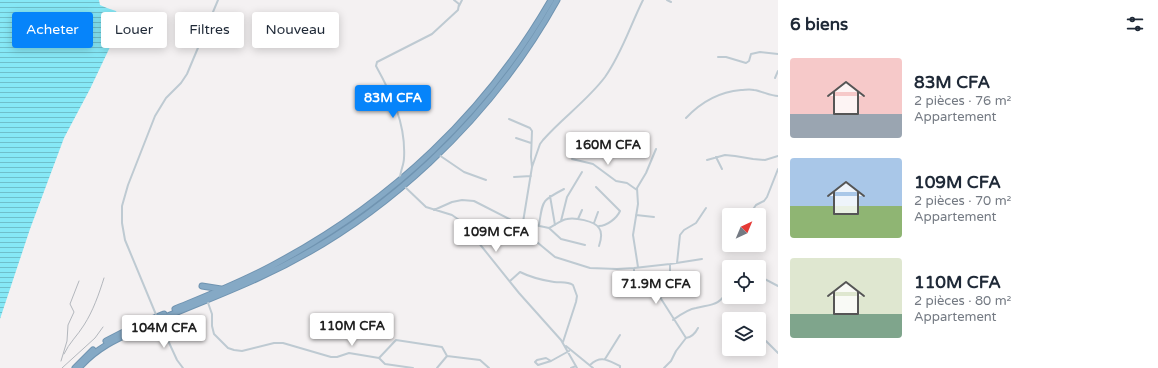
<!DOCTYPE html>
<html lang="fr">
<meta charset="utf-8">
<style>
body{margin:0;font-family:"Varela Round",sans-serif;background:#f2f2f3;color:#1f2937;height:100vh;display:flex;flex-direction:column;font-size:15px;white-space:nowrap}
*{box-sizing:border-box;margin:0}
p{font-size:13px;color:#747a83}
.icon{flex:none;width:22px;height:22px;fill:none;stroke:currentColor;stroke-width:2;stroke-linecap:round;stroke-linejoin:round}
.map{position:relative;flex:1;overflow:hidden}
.side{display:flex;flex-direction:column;background:#fff;width:380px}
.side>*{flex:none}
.guide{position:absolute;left:12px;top:12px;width:380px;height:36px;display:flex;gap:8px}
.needle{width:26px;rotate:44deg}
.buttons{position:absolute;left:722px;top:208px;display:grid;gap:8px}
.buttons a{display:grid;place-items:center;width:44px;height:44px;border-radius:4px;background:#fff;box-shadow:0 2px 10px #0003;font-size:20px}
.price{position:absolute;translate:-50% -34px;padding:0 9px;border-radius:4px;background:#fff;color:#222;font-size:13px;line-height:26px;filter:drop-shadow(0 1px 2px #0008)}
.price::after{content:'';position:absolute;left:50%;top:24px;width:12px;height:9px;margin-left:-6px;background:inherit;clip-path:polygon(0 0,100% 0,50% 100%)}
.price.current{background:#0684fa;color:#fff}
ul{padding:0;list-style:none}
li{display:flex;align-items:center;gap:12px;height:100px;padding:0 12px}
li span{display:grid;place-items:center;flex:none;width:112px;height:80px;border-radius:4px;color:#555}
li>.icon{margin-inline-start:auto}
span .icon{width:48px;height:48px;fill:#fffc;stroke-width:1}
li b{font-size:17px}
h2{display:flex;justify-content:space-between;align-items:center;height:48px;padding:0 12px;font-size:17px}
.chip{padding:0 14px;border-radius:4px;background:#fff;box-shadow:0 2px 10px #0003;font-size:14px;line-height:36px}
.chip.current{background:#0684fa;color:#fff}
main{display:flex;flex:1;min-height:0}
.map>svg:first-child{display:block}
.water{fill:url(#water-rules)}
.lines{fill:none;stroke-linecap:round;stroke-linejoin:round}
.highway-casing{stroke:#7094b1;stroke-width:7}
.street{stroke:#becad2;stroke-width:2}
.highway{stroke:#85a9c5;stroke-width:5}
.rail{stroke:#b3b7bd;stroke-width:1}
</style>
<main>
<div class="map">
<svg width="778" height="368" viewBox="0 0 778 368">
<defs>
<pattern id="water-rules" width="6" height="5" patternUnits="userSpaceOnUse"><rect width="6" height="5" fill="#86e8f6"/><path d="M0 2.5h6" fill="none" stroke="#6fbfcb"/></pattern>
</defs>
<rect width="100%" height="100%" fill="#f4f1f2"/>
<path class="water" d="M0,0h99l1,5 7,3 9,3 3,7 1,8 -30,63 -26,49 -34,91 -30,90z"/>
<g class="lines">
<defs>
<path id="highway" d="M202,286l19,3
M175,309c34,-14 70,-28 102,-46 114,-61 209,-150 274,-263
M106,341l31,-16 27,-11
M75,368l18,-18
M79,368c19,-22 42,-31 68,-43 36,-16 74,-30 111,-47 124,-56 233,-159 299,-278"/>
</defs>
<use href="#highway" class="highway-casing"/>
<path class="street" d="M667,0l4,2
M459,6l3,-6
M718,57h8l20,6 3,-2 2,-7 9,-2 18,2
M775,78l3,-7
M686,118c15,-16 32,-26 55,-28 4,0 8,-1 13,0 8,1 16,6 24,6
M509,119l21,9 2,3 -1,26 1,10 -9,55
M516,138l15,5
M439,155l25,17 22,8
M716,157l6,12
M572,159l21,5 23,17 11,2 10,7
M707,160l18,-5 10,1 18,3 12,1 13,-4
M532,167l8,-23 3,-4c19,-22 44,-39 62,-63 17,-24 25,-51 38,-77
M514,177l17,-1
M400,179c0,-8 4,-14 4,-21 2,-34 -12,-63 -28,-92l1,-4 55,-28 26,-24 1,-6 -5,-4
M404,186l22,21 26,8 10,7 57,71 42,47 16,28
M596,187l24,24c-3,7 -13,15 -21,15
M550,196l5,29
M434,210l18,-8 10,-2 12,1 37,19 38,8 12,11 24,6
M636,215l18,2
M749,215l7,-10 8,-4 3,-4 11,-28
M578,219l4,-9
M561,221l6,-24 15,-25
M522,222l10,16 23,19 35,11 27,1 17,-1 36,-4 32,-5
M594,223l4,-11
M539,225c4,-25 2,-24 25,-36
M549,228c6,-3 12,-8 18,-9 7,-2 28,2 32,9 4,5 2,12 0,18
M677,263l3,-28 4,-5 12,-7 10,-15
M670,264v11l-12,14v5l28,44
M638,267l-5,-32 5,-31 -1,-16 9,-15 10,-24
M759,276l19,10
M510,281l10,-9c12,6 21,8 34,10 7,1 13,-1 19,3l4,11 -1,6 -13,40
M630,292l4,-7v-17
M207,300l5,14v12l2,8 14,14 6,2 8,1 32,-8h9l48,14h6l12,-4 30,5 6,6 28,4
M157,317l-32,-77 -3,-17v-17l6,-21 27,-69 11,-18 15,-15 6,-9 31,-74
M673,320c7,-5 15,-11 23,-12 17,-4 23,-2 33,-19
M159,321l18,39 6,8
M759,341h7l12,12
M566,346l27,22
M379,358l17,-18 46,7 5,9
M605,359l15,-24
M551,361l-5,-3 -9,2 -2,2 3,3 13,-4 18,-10
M590,365c11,-10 17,-5 30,1v2
M437,368l10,-12 33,4 9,8
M571,368l5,-2
M664,368l7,-7 5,-10 10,-13c6,-1 9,-4 12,-10"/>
<use href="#highway" class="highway"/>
<path class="rail" d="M64,354c5,-11 14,-19 20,-29 9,-14 15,-31 20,-47
M61,361l6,-20 1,-16 6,-13 -4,-8 9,-23
M62,368l33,-30 8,-11"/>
</g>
</svg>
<div class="buttons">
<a><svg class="needle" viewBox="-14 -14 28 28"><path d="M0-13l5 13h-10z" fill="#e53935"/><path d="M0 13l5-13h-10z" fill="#747a83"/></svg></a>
<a><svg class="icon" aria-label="locate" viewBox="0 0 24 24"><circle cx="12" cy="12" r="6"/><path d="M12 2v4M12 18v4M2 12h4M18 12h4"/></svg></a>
<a><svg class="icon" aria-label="layers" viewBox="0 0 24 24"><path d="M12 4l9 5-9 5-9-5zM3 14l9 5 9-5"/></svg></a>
</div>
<b class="price current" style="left:393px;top:119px">83M CFA</b>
<b class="price" style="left:608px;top:166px">160M CFA</b>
<b class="price" style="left:496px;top:253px">109M CFA</b>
<b class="price" style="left:656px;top:305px">71.9M CFA</b>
<b class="price" style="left:352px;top:347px">110M CFA</b>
<b class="price" style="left:164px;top:349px">104M CFA</b>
<div class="guide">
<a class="chip current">Acheter</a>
<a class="chip">Louer</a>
<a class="chip">Filtres</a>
<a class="chip">Nouveau</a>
</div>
</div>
<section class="side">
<h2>6 biens<svg class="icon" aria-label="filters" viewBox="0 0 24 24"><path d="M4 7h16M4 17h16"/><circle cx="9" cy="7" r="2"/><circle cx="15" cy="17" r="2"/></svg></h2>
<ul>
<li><span style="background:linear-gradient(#f6c9c9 70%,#9aa5b1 0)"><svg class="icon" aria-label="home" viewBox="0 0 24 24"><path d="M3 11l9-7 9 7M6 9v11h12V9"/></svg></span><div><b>83M CFA</b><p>2 pièces · 76 m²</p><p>Appartement</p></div></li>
<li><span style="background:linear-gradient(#a9c7e8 60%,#8fb573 0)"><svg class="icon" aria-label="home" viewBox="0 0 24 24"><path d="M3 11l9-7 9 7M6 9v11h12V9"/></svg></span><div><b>109M CFA</b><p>2 pièces · 70 m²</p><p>Appartement</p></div></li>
<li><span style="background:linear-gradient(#dfe7d0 70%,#7fa58c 0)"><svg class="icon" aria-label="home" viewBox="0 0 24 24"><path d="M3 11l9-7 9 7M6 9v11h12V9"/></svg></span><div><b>110M CFA</b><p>2 pièces · 80 m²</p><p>Appartement</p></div></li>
</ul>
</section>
</main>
